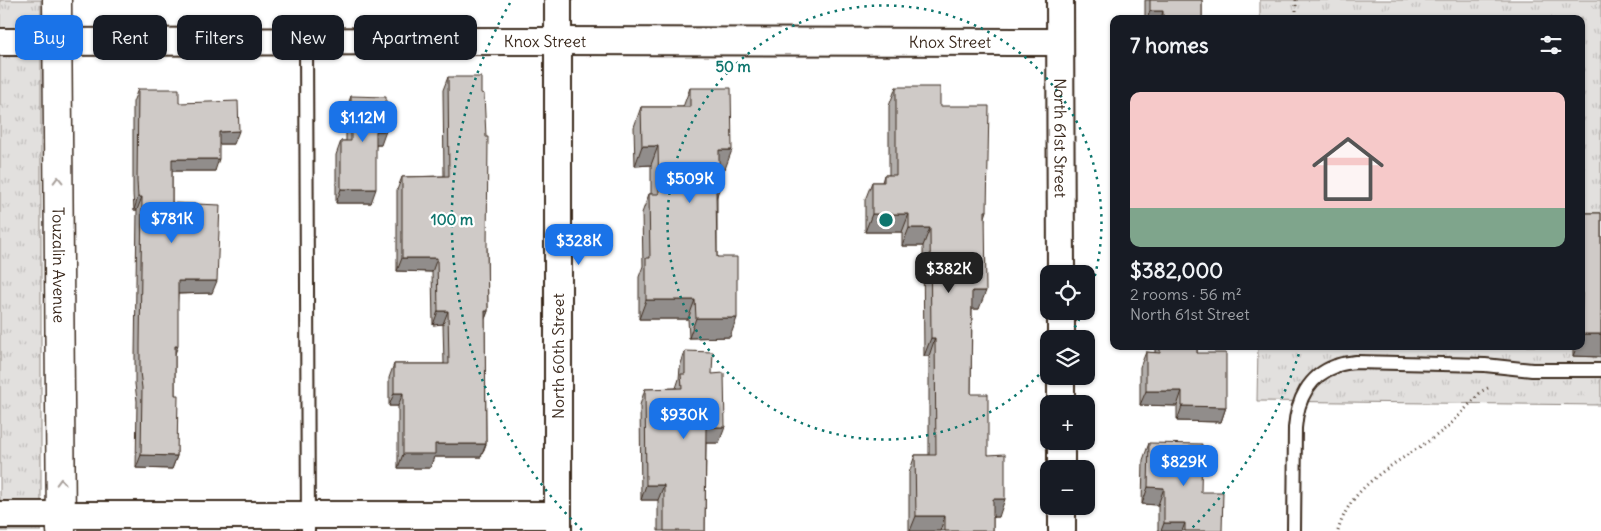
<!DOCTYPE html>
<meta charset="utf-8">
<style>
body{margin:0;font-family:Delius,sans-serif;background:#242831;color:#f1f3f6;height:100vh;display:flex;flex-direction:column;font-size:19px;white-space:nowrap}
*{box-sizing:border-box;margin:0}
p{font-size:16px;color:#9ea1a6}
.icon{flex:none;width:28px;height:28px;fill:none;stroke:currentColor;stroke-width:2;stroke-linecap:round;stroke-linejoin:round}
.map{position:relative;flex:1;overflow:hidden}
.panel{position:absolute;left:1110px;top:15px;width:475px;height:335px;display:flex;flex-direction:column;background:#171b24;border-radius:10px;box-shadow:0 1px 4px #0004}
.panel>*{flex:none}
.top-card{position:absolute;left:15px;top:15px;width:475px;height:45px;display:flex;gap:10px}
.controls{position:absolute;left:1040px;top:265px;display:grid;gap:10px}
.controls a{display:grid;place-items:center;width:55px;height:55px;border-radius:10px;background:#171b24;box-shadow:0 1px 4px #0004;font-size:25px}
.price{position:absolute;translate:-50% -42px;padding:0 11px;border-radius:10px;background:#1a73e8;color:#fff;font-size:16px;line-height:32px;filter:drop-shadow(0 1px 2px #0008)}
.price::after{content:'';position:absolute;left:50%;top:30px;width:15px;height:11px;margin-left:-8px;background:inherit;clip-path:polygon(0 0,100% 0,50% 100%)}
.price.current{background:#222;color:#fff}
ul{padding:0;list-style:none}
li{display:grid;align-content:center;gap:10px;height:265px;padding:0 20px}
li+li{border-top:1px solid #363941}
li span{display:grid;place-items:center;height:155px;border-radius:10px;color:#555}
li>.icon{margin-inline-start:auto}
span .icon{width:90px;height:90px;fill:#fffc;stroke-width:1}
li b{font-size:21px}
h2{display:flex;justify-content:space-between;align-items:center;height:60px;padding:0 20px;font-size:21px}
.pill{padding:0 18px;border-radius:10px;background:#171b24;box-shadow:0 1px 4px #0004;font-size:18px;line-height:45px}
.pill.current{background:#1a73e8;color:#fff}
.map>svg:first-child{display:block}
.park{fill:url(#park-tufts);stroke:#8e857e}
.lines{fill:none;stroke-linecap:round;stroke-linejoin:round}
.lane-casing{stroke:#3b2a1e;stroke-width:16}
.street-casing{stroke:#3b2a1e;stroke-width:30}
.secondary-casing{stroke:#3b2a1e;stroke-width:31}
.path{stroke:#3b2a1e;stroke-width:3;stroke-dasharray:1 4;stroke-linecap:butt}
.lane{stroke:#fff;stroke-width:12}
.street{stroke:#fff;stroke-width:26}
.secondary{stroke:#fff;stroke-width:28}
.wall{fill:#b2aeab;stroke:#3b2a1e}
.shaded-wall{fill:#918d8b;stroke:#3b2a1e}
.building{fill:#cfcac7;stroke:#3b2a1e}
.oneway{stroke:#a79f9a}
.ring{fill:none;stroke:#0f766e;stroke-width:2.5;stroke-dasharray:2.5 5}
.labels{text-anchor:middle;stroke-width:4.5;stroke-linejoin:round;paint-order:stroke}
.street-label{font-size:16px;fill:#3b2a1e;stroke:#fff}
.centre{fill:#0f766e;stroke:#fff;stroke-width:2.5}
.ring-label{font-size:15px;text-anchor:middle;font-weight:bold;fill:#0f766e;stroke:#fff;stroke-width:4.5;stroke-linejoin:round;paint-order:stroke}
</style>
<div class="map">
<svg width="1601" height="531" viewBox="0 0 1601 531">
<defs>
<pattern id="park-tufts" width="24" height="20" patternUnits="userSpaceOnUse" patternTransform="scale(1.25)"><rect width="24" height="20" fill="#e2e0de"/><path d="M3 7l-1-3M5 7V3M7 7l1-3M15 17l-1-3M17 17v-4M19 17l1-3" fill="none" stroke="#c3c0be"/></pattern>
</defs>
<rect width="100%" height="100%" fill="#fff"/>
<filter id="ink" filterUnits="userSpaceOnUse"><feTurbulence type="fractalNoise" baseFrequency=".02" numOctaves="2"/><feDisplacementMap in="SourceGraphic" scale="10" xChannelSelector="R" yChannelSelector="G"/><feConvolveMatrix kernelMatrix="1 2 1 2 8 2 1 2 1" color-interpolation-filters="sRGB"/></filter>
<g filter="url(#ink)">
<path class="park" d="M0,0h41v531h-41z
M1260,0h341v405l-344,-4 1,-55h323v-327h-321z"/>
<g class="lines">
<defs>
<path id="lane" d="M306,41l2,490
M1294,531l1,-103c2,-27 13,-52 41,-62 6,-3 13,-3 20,-4l129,3 47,5h69"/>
<g id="street">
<path d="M558,0v531"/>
<path id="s1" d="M1060,0l1,274"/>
<path id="s2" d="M0,42l558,-1 502,1"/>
<path d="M1061,311v28"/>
<path d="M1061,376v28"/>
<path d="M1061,441v28"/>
<path d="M1062,506v25"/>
<path d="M0,515h558"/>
</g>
<g id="secondary">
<path id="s3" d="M57,0l4,531"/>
</g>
</defs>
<use href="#lane" class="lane-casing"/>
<use href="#street" class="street-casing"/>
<use href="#secondary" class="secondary-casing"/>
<path class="path" d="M1296,0v19
M1338,531c14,-51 64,-69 103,-99 15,-11 28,-28 41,-41l6,-3"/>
<use href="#lane" class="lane"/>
<use href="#street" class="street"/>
<use href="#secondary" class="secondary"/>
</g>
<path class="wall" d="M1145,0h57v19h-57z
M448,77l39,172 1,62 -3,8 1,125 -5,13h-47l-4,11h-32v-62h-9v-28l5,-14h50l-1,-40 -10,1 -1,-53 -35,-1v-81l5,-13 42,-1 -1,-86z
M896,87l44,19 47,105 -2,6 -6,92h-7l-1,85 17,61 11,62h-6v14h-84v-58l6,-18h14v-99h-5l-1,-110h-21v-14h-37v-32l7,-18h10l2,-7h5v-69z
M690,88l35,81h-6l-2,29v59l13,80 -41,1 -1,-19h-49v-42l4,-11 -1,-53 7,-19h2v-29l-16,1 -1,-39 7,-20h42z
M138,89l96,55h-15l-4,27h-43v32l40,90 -34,1 -3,61v40l2,61 -5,13 -36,-1 1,-67 -2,-17v-27l2,-147h-3l-1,-16v-92z
M351,96l30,49h-5l-5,58h-35v-48l5,-14h5v-31z
M1584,213h17v144l-28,-1v-10h8v-126z
M1155,346h42v7l29,54 -5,15 -44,-1v-15l-37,-1v-38l6,-15 9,1z
M685,351l27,23 7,69h-13l-1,88h-47v-31h-17l-1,-95 5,-16 31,-1 3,-9 1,-12z
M1149,443l52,49 21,39h-64v-26l-16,-1 1,-44z"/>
<path class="shaded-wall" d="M1150,11h13l-2,8h-14z
M239,131l-5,13h-19l4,-12z
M376,131h10l-5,14h-10z
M642,146h16l-7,19 -16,1z
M719,150h13l-7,19h-13z
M172,159h47l-4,12h-48z
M341,189h35l-5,14h-35z
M716,190h3l-7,19z
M138,197h4l-5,13h-3z
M872,214h37l-7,18h-37z
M909,228h21l-7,18h-21z
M402,258h35l-5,14 -35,-1z
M178,281h39l-5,12 -39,1z
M972,291h14l-7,18h-13z
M646,300h49l-7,19h-49z
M438,311h10l-5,13 -10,1z
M485,311h3l-5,13z
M696,318h41l-7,19 -41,1z
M1581,334h20v23l-28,-1 4,-10h4z
M931,338h4l-6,18h-5z
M175,346h3l-5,13z
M1146,391h36l-5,15 -37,-1z
M394,393h9l-5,13h-9z
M1182,406l44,1 -5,15 -44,-1z
M706,427h19l-6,16h-19z
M435,444h51l-5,13h-47l-4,11h-32l5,-14z
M141,455l36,1 -5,13 -36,-1z
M646,485h18l-6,15h-17z
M1148,487l16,1 -6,17 -16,-1z
M993,499h12l-6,18h-13z
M916,516h29l-5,15h-30z
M1164,523h21l-3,8h-21z"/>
<path class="building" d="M1150,0h52v19h-39v-8h-13z
M448,77h33v16l3,1 2,43h2l-1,112 1,62h-3l1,133h-51v10h-32v-61h-9v-29h55l-1,-53h-10l-1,-53h-35v-81l47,-1z
M896,87h44v19h49l-2,105h-2l1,80h-14l-1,103h17v61l17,-1v45h-12v32h-48v-15h-29l-1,-61h21l-1,-117h-4l-1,-110h-21v-14h-37v-32h12v-7h12z
M690,88h41l1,62h-13v40h-3l1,67h20v61h-41l-1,-18h-49v-42h4l-1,-64h10l-1,-48h-16l-1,-39h49z
M138,89h41v14l59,-2 1,30 -20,1v27h-47v44l48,2 -3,76h-39v65h-3v49h3l-1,61 -36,-1 1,-67 -2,-16v-27l2,-148h-4l-1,-16z
M351,96l35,1v34h-10v58h-35v-48h10z
M1584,213h17v121h-20z
M1160,346h37v7h29v54l-44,-1v-15h-36v-39l14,1z
M685,351l28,1 -1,22 12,-1 1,54h-19l-1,104h-41v-46h-18l-1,-96 37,-1 -1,-14h4z
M1149,443l53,1 -1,48h22l-1,39h-37v-8h-21v-35l-16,-1z"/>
<defs><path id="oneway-chevron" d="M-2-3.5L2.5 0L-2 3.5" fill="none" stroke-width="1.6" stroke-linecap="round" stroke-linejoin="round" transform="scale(1.25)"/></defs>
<g class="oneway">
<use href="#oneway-chevron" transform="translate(58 180) rotate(-91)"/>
<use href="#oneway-chevron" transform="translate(61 482) rotate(-91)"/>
</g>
</g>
<g class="ring">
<path d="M1083 312A217 217 0 0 1 1068 338M1049 364A217 217 0 1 1 1086 303"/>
<path d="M1301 347A434 434 0 0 1 1190 530M582 530A434 434 0 0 1 510 3"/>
</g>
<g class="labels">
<g class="street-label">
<text dy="6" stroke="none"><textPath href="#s2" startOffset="545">Knox Street</textPath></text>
<text dy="6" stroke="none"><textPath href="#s2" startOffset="950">Knox Street</textPath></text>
<text dy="6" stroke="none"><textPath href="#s1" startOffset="138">North 61st Street</textPath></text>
<text dy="6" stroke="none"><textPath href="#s3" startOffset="265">Touzalin Avenue</textPath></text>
<text transform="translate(558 356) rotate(-90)" y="6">North 60th Street</text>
</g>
</g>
<circle cx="886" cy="220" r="8" class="centre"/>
<g class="ring-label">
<text x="733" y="72">50 m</text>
<text x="452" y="225">100 m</text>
</g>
</svg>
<div class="controls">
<a><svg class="icon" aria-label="locate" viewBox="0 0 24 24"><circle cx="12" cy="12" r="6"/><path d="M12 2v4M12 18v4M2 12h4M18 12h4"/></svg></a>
<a><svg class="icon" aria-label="layers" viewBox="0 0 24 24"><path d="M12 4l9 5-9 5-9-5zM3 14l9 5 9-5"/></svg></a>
<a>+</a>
<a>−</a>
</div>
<b class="price" style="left:363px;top:143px">$1.12M</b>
<b class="price" style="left:690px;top:204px">$509K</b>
<b class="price" style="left:172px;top:244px">$781K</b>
<b class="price" style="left:579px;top:266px">$328K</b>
<b class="price current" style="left:949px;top:294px">$382K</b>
<b class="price" style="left:684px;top:440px">$930K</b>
<b class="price" style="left:1184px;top:487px">$829K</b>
<div class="top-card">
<a class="pill current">Buy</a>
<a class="pill">Rent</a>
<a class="pill">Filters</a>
<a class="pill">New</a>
<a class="pill">Apartment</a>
</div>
<section class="panel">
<h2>7 homes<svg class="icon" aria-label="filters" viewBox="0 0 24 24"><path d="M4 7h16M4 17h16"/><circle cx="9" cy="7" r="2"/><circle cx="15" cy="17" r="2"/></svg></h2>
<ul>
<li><span style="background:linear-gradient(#f6c9c9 75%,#7fa58c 0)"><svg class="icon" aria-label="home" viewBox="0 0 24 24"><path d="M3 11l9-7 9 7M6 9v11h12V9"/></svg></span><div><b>$382,000</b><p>2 rooms · 56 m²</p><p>North 61st Street</p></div></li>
</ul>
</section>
</div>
